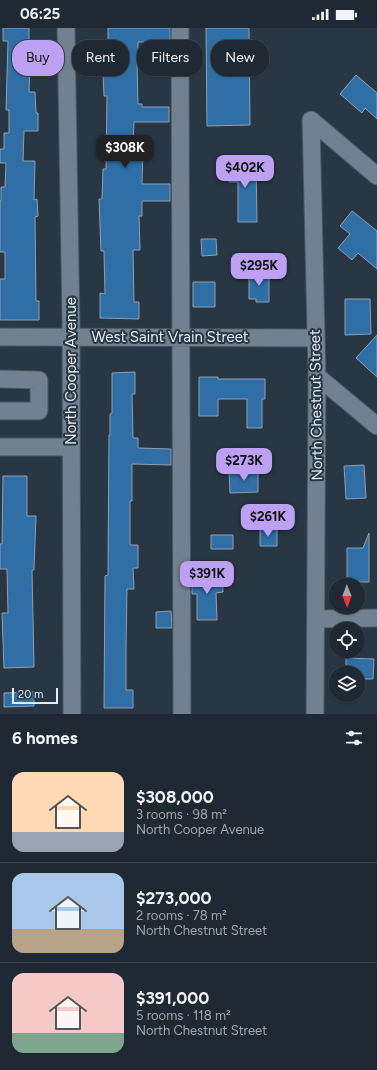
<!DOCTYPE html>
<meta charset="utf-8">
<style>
body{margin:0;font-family:Figtree,sans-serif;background:#2c353f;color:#f1f3f6;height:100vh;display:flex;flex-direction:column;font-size:15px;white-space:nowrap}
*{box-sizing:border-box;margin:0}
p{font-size:13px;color:#a1a6ac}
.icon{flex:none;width:22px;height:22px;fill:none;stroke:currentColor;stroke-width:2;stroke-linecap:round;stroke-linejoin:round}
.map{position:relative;height:686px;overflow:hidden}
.sheet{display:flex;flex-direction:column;background:#1f2933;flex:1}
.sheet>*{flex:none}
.hud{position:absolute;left:12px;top:12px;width:353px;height:36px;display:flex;gap:8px}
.needle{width:26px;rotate:179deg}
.buttons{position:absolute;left:329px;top:550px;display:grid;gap:8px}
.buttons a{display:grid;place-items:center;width:36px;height:36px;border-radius:50%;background:#1f2933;box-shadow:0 1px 3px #0004,0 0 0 1px #3c454e;font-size:20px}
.scale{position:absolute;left:12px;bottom:10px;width:46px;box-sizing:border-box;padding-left:4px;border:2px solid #e5eef7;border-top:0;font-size:11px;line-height:14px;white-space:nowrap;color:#e5eef7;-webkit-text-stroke:3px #293744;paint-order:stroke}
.price{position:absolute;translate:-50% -34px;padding:0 9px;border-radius:8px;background:#bca0f2;color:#111;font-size:13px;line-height:26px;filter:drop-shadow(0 1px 2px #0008)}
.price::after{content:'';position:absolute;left:50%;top:24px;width:12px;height:9px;margin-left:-6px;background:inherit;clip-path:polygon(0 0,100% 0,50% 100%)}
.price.selected{background:#222;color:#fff}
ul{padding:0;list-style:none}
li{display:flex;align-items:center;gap:12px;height:100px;padding:0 12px}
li+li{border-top:1px solid #3c454e}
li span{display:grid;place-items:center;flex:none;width:112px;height:80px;border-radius:12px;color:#555}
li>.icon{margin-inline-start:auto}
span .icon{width:48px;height:48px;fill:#fffc;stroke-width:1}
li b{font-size:17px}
h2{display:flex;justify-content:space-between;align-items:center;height:48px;padding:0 12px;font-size:17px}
.tag{padding:0 14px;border-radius:16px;background:#1f2933;box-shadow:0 1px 3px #0004,0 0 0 1px #3c454e;font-size:14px;line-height:36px}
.tag.selected{background:#bca0f2;color:#111}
.status{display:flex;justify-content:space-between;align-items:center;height:28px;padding:0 20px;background:#1f2933;direction:ltr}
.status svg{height:11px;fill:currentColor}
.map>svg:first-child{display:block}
.building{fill:#2f6fa6;stroke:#8fa0b0}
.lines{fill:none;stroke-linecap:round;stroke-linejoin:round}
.minor-casing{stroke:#485460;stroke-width:19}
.minor{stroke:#718190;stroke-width:17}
.labels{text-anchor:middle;stroke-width:4;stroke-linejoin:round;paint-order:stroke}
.street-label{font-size:15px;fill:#e5eef7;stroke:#293744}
</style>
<div class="status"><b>06:25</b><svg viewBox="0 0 49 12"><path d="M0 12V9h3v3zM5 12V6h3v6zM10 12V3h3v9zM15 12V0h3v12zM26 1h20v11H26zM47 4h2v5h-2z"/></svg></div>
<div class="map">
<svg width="377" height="686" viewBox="0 0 377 686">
<rect width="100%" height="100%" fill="#293744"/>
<path class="building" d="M3,0h26v12l-4,1 -1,22 6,1 -1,28h6l1,21h2v18h-14l-1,30h12l-1,39 3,-1 1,17 -3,1 1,84h3v19h-39v-41h5v-27h-5v-51h1v-14h4l1,-24h-6v-14h4v-16h5v-23h-3l2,-69h-5z
M108,0h62v14h-32v20h-1l1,42h4v3h27v15h-35l-1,26h10l-1,36h28v17h-28v15h-3l1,34h-7l1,52h5v17l-39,-1v-25l5,1 -1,-43h-3l-2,-52h3l1,-30h3l1,-73h-3l-2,-45h6z
M206,0h43l1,97 -43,1z
M356,47l21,18v26l-12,-11 -3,5 -22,-19z
M229,134h27l1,60h-19v-40h-9z
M352,183l25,20v38l-19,-16 -6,7 -14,-12 12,-14 -10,-8z
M201,211h15l1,16 -15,1z
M249,245h20v29h-13v-3h-7z
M193,254h22v25h-22z
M345,271h25l1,35 -26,1z
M377,307v42l-21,-19z
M135,344v22h-3l1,44h5v10l33,1v16l-39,-1v37h-2v44h8v23h-5l1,21h-7l-1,58v43h7v18h-29l1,-132 3,-1 1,-140h1v-21l2,-1v-40z
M199,349h19v2h47v20h-3v29h-15v-29h-29v17h-19z
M364,437l2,33 -20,1 -2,-33z
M258,443v21l-28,1 -1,-21z
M3,448h24v40h9l-2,54h-2l2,97 -30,1 -2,-55h6l-1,-44h-7v-25h2z
M260,501h17v17h-17z
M369,505v49h-22v-34h16z
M211,507h22v14h-22z
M222,545l1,19 -7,1 1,27h-20v-26h-5v-19z
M171,583l1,17h-16v-16z
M346,630l28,1 -1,20h-15v-6h-12z
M34,664v14l-30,1v-14z"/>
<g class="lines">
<defs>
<path id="minor" d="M66,0l5,296 1,390
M180,0l2,686
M311,92l6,256 -2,338
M311,92l66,56
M0,309l315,1
M317,348l60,50
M0,351l39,1v31h-39
M0,419h71
M316,591l61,-1"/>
</defs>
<use href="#minor" class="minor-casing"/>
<use href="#minor" class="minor"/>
</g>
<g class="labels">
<g class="street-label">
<text x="170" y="314">West Saint Vrain Street</text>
<text transform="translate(71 343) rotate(-90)" y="5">North Cooper Avenue</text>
<text transform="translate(316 377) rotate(-91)" y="5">North Chestnut Street</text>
</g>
</g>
</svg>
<div class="buttons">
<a><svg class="needle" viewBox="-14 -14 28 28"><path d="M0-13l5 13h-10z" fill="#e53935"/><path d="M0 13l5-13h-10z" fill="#a1a6ac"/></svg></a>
<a><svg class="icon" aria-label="locate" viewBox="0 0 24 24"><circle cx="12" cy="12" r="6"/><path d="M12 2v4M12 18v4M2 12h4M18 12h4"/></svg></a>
<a><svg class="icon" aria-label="layers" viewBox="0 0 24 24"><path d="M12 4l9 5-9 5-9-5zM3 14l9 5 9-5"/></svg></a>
</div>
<div class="scale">20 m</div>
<b class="price selected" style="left:125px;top:141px">$308K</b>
<b class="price" style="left:245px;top:161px">$402K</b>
<b class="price" style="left:259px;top:259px">$295K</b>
<b class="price" style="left:244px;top:454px">$273K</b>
<b class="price" style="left:268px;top:510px">$261K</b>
<b class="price" style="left:207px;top:567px">$391K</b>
<div class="hud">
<a class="tag selected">Buy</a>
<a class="tag">Rent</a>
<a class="tag">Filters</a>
<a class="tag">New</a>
</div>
</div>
<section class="sheet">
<h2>6 homes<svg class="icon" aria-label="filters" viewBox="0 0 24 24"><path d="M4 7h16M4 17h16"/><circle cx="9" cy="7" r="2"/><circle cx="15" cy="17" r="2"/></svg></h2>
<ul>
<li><span style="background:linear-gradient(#ffd9b3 75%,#9aa5b1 0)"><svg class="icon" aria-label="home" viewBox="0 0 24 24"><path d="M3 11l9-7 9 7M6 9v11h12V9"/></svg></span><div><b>$308,000</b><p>3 rooms · 98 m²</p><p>North Cooper Avenue</p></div></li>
<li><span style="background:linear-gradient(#a9c7e8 70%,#b9a48a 0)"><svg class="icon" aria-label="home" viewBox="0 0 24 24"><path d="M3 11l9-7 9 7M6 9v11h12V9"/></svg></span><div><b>$273,000</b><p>2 rooms · 78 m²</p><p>North Chestnut Street</p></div></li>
<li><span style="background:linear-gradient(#f6c9c9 75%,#7fa58c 0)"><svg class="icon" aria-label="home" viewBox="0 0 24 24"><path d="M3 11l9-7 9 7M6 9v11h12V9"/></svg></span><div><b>$391,000</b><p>5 rooms · 118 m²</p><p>North Chestnut Street</p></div></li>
</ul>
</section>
